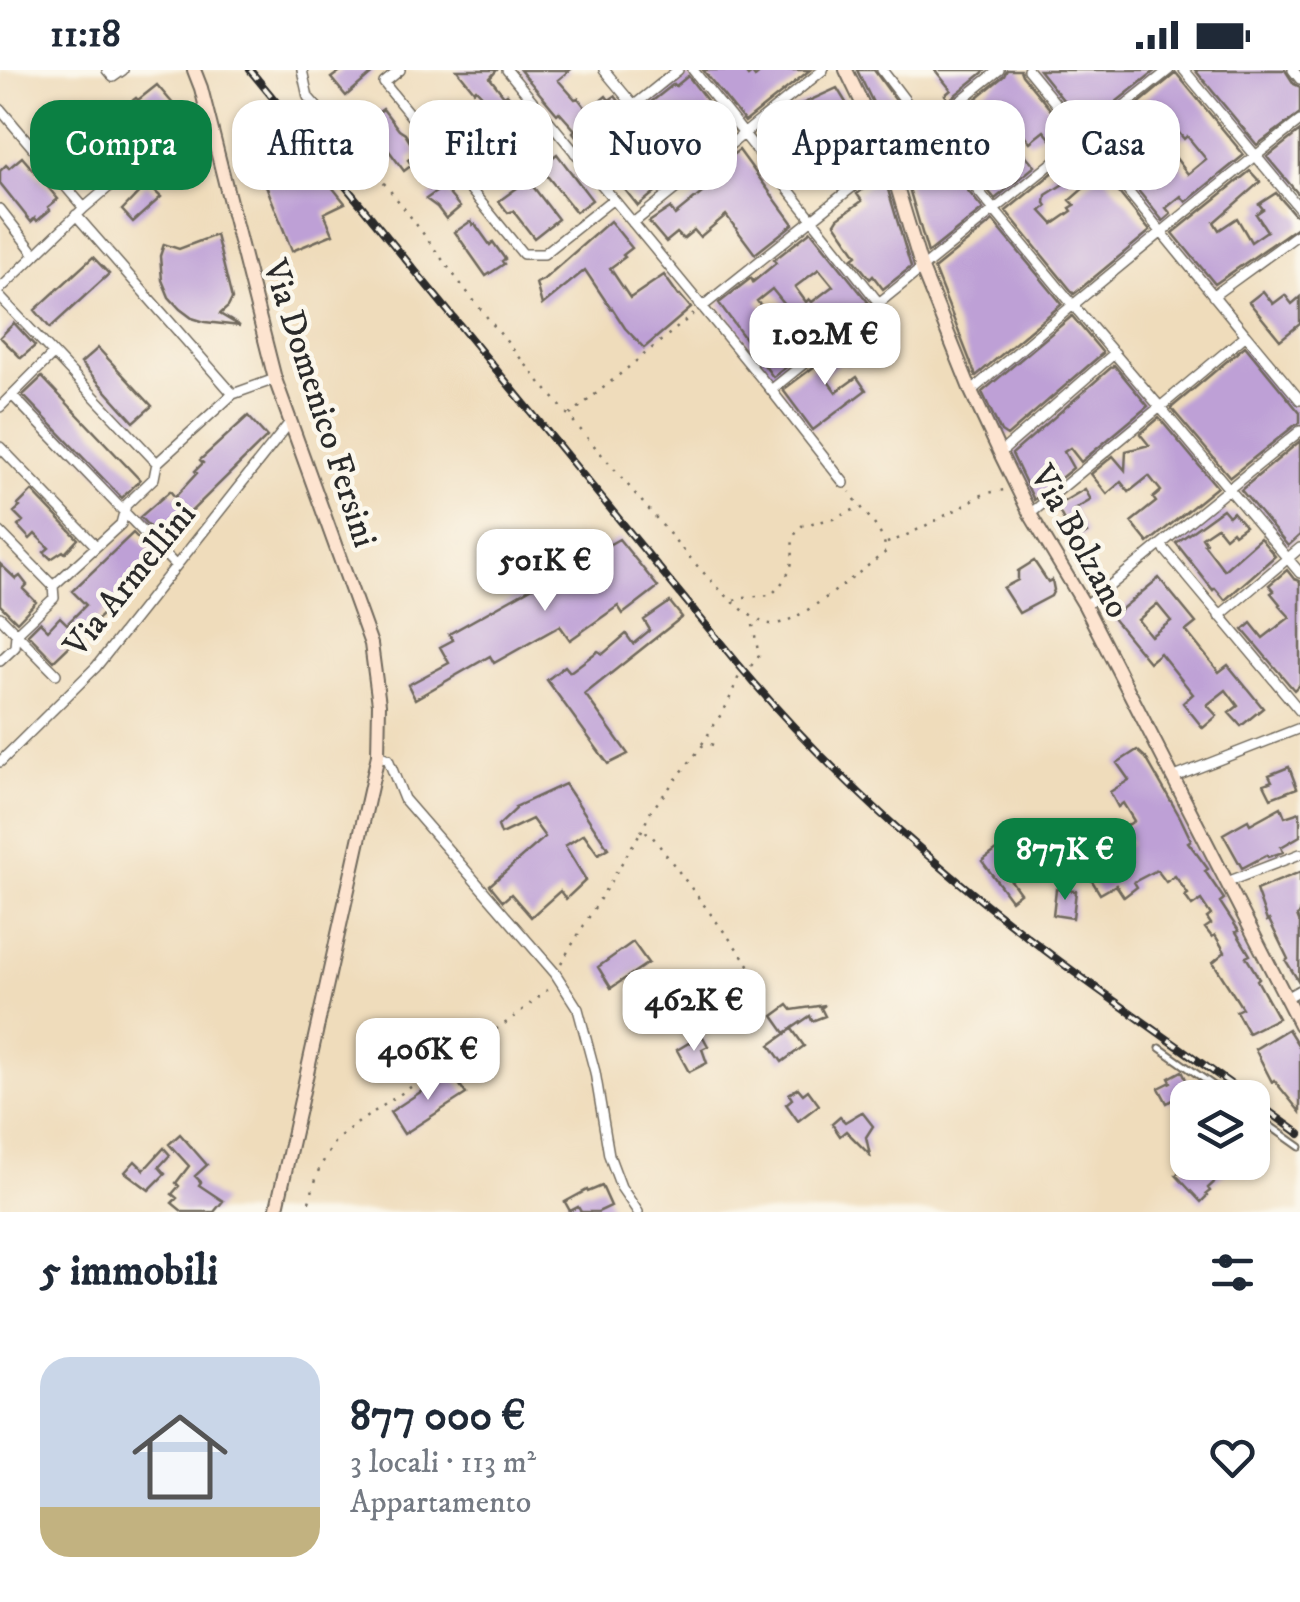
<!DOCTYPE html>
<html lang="it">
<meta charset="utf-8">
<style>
body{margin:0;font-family:"IM FELL DW Pica",serif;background:#f2f2f3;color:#1f2937;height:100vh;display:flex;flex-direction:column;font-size:38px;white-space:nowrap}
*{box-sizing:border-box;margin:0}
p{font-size:32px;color:#747a83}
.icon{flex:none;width:55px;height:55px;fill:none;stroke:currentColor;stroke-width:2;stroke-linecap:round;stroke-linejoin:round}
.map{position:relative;height:1142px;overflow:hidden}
.sheet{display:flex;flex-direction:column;background:#fff;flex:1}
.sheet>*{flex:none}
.guide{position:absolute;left:30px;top:30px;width:1240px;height:90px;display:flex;gap:20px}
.fabs{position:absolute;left:1170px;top:1010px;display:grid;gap:20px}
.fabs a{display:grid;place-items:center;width:100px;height:100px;border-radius:20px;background:#fff;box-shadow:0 2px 8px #0004;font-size:50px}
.price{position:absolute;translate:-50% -85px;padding:0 22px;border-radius:20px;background:#fff;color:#222;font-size:32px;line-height:65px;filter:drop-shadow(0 2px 5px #0008)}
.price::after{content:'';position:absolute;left:50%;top:60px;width:30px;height:22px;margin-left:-15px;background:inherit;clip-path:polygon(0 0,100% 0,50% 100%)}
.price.on{background:#0b8043;color:#fff}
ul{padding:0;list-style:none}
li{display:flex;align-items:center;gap:30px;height:250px;padding:0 40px}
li+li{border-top:2px solid #e0e1e3}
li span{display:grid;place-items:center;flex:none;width:280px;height:200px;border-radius:30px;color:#555}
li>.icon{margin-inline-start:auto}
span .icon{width:120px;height:120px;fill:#fffc;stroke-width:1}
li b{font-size:42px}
h2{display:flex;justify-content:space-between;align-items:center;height:120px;padding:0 40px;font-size:42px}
.pill{padding:0 35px;border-radius:30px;background:#fff;box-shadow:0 2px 8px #0004;font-size:35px;line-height:90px}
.pill.on{background:#0b8043;color:#fff}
.status{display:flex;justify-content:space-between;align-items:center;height:70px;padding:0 50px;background:#fff;direction:ltr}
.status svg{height:28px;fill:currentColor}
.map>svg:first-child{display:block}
.building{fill:#bea0d6;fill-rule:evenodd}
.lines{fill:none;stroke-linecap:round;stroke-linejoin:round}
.lane-casing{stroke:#70695d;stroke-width:9}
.street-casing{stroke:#70695d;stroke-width:12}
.secondary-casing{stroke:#70695d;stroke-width:16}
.path{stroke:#70695d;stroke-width:2.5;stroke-dasharray:2.5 8;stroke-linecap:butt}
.lane{stroke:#fff;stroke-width:5}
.street{stroke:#fff;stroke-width:9}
.secondary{stroke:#fde4d0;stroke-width:12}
.rail-casing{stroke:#2b2b2b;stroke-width:8}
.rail{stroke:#fbf7ec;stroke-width:4;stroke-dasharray:11;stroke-linecap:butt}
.labels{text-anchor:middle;stroke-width:9;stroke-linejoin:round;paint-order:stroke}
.street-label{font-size:35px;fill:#2b2b2b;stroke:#fbf7ec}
</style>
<div class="status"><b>11:18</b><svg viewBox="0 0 49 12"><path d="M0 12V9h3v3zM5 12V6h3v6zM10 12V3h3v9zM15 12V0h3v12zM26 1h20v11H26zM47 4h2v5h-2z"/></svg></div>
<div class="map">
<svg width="1300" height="1142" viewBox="0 0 1300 1142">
<rect width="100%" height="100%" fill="#fbf7ec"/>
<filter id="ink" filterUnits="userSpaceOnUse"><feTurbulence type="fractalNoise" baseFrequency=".01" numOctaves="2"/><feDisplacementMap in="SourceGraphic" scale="20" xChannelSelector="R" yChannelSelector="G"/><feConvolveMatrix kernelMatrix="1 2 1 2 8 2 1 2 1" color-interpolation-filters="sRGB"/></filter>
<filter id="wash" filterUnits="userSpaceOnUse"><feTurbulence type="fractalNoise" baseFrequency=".0048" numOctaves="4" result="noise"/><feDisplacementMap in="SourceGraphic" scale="40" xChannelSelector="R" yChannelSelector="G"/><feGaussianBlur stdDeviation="2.25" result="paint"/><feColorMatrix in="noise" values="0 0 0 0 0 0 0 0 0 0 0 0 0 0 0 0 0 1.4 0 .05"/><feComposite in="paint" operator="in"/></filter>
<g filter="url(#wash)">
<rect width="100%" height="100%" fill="#efdcbb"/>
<g id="blocks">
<path class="building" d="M342,0h34l-30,26 -15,-18z
M457,0h40l-7,8 14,18 3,-2 37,46 -16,12 -8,-12 -3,3 -28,-35 3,-2 -16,-17 -2,2z
M520,0h50l-12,10 17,19 3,-1 10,13 18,-15 3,4 6,-4 7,9 -43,35 -6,-8 2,-2 -16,-18 -2,2z
M703,0h40l5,6 4,-3 3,4 8,-7h47l-65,52z
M857,0h17l41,57 -19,15 -12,-16v-4l-6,-9z
M935,0h51l-37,30 -4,-5 6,-5z
M1007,0h13l2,5 42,51 4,3 6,-1 -1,9 22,27 -49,31 -1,8 2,3 -6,5 12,13 19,-13 -2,-3 5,-3 -5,-5 32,-28 48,59 -76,63 -68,-83 55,-45 11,-13 -12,-14 -6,4 -10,-12 -14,11 -24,-29 -18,12 19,27 9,-8 19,22 -40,33 -57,-70 66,-53z
M1039,0h117l-71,57 -9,-1 2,-5 -2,-5z
M1195,0h90l9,14 6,3v26l-43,32z
M1176,3l68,82 -58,47 -5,-6 -15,12 5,6 -8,7 -67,-82zM1167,53l5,8 3,-3 9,11 3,-3 19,23 -18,15 -19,-25 -4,3 -13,-17z
M688,6l21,27 -2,1 10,13 -35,28 12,15 -56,46 -43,-54 19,-16 -2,-3 62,-49 2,2z
M157,15l17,20 -20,16 2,2 -20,14 -13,-15 3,-2 -7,-9 17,-13 2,2z
M837,18l19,31 -3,4 4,8 -12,16 -18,5 -18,-1 8,9 -17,14 -36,-46 18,-15z
M383,39l16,21 6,4 12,19 -9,7 4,5 -8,6 -37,-50z
M96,61l19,21 -37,28 -15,-18z
M1300,61v65l-33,-39z
M925,69l58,70 -55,44 -24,-82 12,-13 -6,-7z
M276,76l3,6 11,-5 10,23 6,-2 3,7 11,-3 25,31 -21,10 9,21 -41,17 -38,-96z
M739,80l54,74 -38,30 -29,-39 -26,22 -6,-7 -11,9 -6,-6 -11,9 -17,-20 21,-14 5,7 38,-31 -7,-9z
M557,84l35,46 -16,12 -36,-45z
M22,87l36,42 -10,8 2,3 -13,11 -2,-3 -4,4 -31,-39v-12l6,-6 3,3z
M1250,101l10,11 -46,40 5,8 18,-12 14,24 16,-11 -11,-17 7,-5 -4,-5 17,-11 18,21 6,3v8l-85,59 -42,-51z
M883,103l28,94 -28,22 -10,-13 -3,3 -17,-21 4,-3 -22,-32 3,-5 24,-17 -5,-7z
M528,110l30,39 -24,19 -21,-27 -5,2 -9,-12z
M147,114l14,13 -28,25 -11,-12z
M443,117l17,20 -14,12 -9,-12 -11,-8z
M471,151l2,4 2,-1 15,21 3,-3 12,17 -3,2 2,3 -18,12 -31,-44z
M610,151l22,27 -9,7 2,2 -15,11 20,30 34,-23 15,21 1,-1 11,13 -47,40 -19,-20 -13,-20 -1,1 -26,-39 -43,35 -6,-22 7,-3z
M993,151l69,83 -86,72 -42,-107z
M811,161l57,71 -27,21 -3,-4 -30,23 -2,-3 -23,18 6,8 -16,12 -54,-74 32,-25 2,4 23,-19 -2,-3zM819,199l14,17 -21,16 -3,-3 -3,3 -11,-15zM772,219l21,26 -16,12 -20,-26z
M216,165l16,64 -4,8 -8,7 20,12 -35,-4 -13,-4 -12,-9 -11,-12 -7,-17 -2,-24 4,-12 15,5z
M93,187l16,17 -59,54 -15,-18z
M1263,221l10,13 12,-9 7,9 8,-7v27l-20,16 -31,-38z
M1072,246l31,37 -96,83 -6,-4 -19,-40z
M14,253l21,23 -14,12 -21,-21z
M857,269l9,11 -19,16 -4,-6 -19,16 12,16 21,-15 9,13 -53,40 -30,-40 52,-39 3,3z
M1245,276l55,67v10l-5,2 -65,52 -59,-69z
M98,278l54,58 -18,16 -53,-59z
M1114,295l34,41 -67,56 -11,-14 -6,4 9,16 -39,32 -22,-46z
M42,307l98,103 -18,18 -99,-103z
M248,346l19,21 -105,103 -22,-23 30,-26 5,6 22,-24 -2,-2 8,-8 -3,-3z
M1159,348l58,69 -69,56 -17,-21 25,-20 -3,-4 8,-7 -12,-15 -20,16 -8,-10 -14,12 -16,-20 22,-18 12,14 1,-19 23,-6 -9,-11z
M1300,371v94l-12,11 -47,-56z
M1085,419l6,11 -17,10 13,23 -12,7 -19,-34z
M32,421l46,48 -13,14 -2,-2 -12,8 -7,-7 5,-4 -14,-14 -5,5 -12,-13 5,-5 -9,-9 6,-5 -2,-2z
M1223,439l6,7 4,-4 12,14 -11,8 -2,-3 -7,6 -8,-10 -15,10 4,6 -2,1 20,26 36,-32 15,18 -50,44 -10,-12 -2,2 -37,-47z
M133,463l26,27 -105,101 -26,-27 12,-12 8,8 12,-13 7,7 19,-19 -14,-14z
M619,469l39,48 -35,27 -5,-8 -48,34 -10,-14 -66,37 -4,-7 -75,43 -7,-14 41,-22 -9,-16 13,-7 -4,-6 98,-55 4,5 23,-16 6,8 23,-17 -5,-8z
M1034,491l14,21 4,-2 2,10 -3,6 -32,17 -16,-25 15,-8v-9z
M0,494l16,15 4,-3 7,9 -4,4 13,13 -19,20 -17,-17z
M1287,500l7,9 6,2v103l-6,6 -51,-60 8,-7 12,15 27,-21 -11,-12 1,-1 -9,-11 3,-2 -5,-6z
M1159,508l37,45 -10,8 33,41 9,-7 35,43 -22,18 -12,-13 9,-7 -12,-16 -19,15 10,11 -14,12 -20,-25 10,-9 -33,-41 -11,9 -37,-45zM1157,534l14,17 -20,15 -13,-16z
M670,532l12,15 -97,77 43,60 -20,10 -61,-84 18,-14 5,6 28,-21 5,3 23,-20 7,10 17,-14 -6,-10z
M1137,680l9,8 34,59 11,23 -3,2 20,27 -3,2 19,28 -4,3 19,29 -3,1 14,23 -4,2 13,21 -2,2 21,38 -30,15 -12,-22 6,-3 -29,-46 12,-10 -10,-17 -3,2 -7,-9 6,-4 -4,-6 4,-3 -10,-15 -9,6 -7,-10 3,-2 -13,-18 -9,6 -9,-12 -23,12 3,5 -13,10 -8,-12 -16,9 -14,-23 45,-27 -9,-15 12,-8 -11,-18 -5,4 -8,-15 19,-12 -12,-17z
M1289,697l8,21 -26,10 -7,-14 8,-3 -3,-6z
M565,714l43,64 -10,6 -14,-20 -19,12 21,34 -20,19 -6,-8 -29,26 -20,-23 -8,7 -13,-16 55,-48 -13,-18 -31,15 -3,-8 18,-17 -1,-2z
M1281,737l4,10 15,-5v24l-19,11 2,5 -15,5 -1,-2 -25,13 -19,-34 25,-14 2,4z
M1005,774l7,10 -13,10 21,29 -9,7 -29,-39z
M1300,802v42l-3,2 3,8 -1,58 -13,-21 2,-2 -19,-39 -2,1 -11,-31z
M1056,819l20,2 -3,27 -20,-3z
M633,872l15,21 -37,25 -13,-21z
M788,935l4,5 33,-5 -4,3 4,8 -13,5 -2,-5 -25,17 -12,-17z
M792,959l12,17 -22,16 -12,-17z
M1288,959l12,19v64l-26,-32 -2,2 -17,-33z
M702,965l6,11 -6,3 5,14 -18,9 -12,-22z
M1182,1001l9,19 -24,13 -8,-15 12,-6 -2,-4z
M451,1002l15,22 -62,40 -14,-22z
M798,1018l5,6 5,-4 11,15 -21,16 -12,-17 6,-5 -3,-5z
M862,1042l11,14 -7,11 4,18 -24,-24 -6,5 -8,-12 8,-7 5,5z
M180,1064l27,31 -12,11 6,6 -2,3 24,16 -9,11h-31l-11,-9 5,-5 -5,-4 7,-8 -3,-3 13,-17 -20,-22z
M164,1078l6,7 -11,12 6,7 -16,16 -24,-18 10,-11 9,9z
M1189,1092h47l-28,26 2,3 -4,3 1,2 -6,6 -25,-27z
M602,1116l9,20 -13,6h-17l-3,-5 -8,4 -5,-9 22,-12 1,2z"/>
</g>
</g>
<g filter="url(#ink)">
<use href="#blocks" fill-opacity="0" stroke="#70695d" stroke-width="2.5"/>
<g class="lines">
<defs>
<path id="lane" d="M1160,978l71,50
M1252,1043l48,34"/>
<path id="street" d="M107,0l6,7 10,-7
M302,0l6,27 54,61
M400,0l-16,13 139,171h21l69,-55
M507,0l264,320 73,93
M604,0l30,36
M693,0l186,233
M882,0l44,58 147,177 -102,86
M1028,0l42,51
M1184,0l116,139
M1293,0l7,9
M0,39l84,99
M1080,63l166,202 -86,72 -87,-102c75,-62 150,-124 227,-184
M1084,68l85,-68
M575,83l103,-83
M0,139l35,45
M76,145l157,179
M633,153l190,-153
M0,219l84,-81 121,-103
M1213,226l87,-63
M0,227l157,166
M702,237l297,-237
M1246,265l54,65
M771,320l285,-230
M12,325l164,171
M0,337l53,-53
M0,377l96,99
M1000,383l115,-100
M1030,444l130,-107 140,166
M0,462l53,54
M1161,475l139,166
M1085,536l215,-175
M1219,546l81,-68
M0,547l56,57
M0,591l15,-14 1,-13 38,-36 -1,-12 68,-62 5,-19 28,-27 3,-15 76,-69 42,-15
M378,685l10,4 16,40 151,174 23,36 17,63 14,83 12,32 17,25
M0,692l96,-95 195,-246
M1172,708l128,-50
M1227,812l73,-28
M1286,928l14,-8"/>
<path id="secondary" d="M194,0l7,18 74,291 96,265 8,60 -1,51 -102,457
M846,0l42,87 34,112 49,122 29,62 30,61 55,92 215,419"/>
</defs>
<use href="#lane" class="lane-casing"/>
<use href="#street" class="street-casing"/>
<use href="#secondary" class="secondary-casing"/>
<path class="path" d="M370,97c34,38 62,80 94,121 59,76 123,149 186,223 23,26 89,111 121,113 25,3 91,-55 115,-72 -1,-21 -25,-42 -36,-60
M570,345l125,-102
M887,473c23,-8 45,-21 67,-32 23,-12 23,-18 52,-21
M734,530l9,-3 28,-2c8,-8 17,-18 20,-29 5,-19 -5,-25 12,-41l30,-6 25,-11
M751,596l8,-10 -7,-36
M702,674l25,-39 12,-29
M641,762l10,-21 51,-65 6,-3 10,4
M561,893l79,-130 9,-1 110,146
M306,1142l13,-43 16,-28 24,-19 151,-102 42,-34"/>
<use href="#lane" class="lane"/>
<use href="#street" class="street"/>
<use href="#secondary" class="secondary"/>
<defs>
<path id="rail" d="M250,0l488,594c77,92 165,174 259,249 81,65 168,123 253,185
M1252,1029l48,35"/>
</defs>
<use href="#rail" class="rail-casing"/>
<use href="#rail" class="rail"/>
</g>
</g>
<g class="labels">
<g class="street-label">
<text transform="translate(321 333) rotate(72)" y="12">Via Domenico Fersini</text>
<text transform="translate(1081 471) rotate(61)" y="12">Via Bolzano</text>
<text transform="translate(129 509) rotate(-51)" y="12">Via Armellini</text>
</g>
</g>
</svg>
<div class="fabs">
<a><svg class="icon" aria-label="layers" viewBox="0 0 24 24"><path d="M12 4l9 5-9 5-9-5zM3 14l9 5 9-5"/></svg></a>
</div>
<b class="price" style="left:825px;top:318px">1.02M €</b>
<b class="price" style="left:545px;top:544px">501K €</b>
<b class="price on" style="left:1065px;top:833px">877K €</b>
<b class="price" style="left:694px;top:984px">462K €</b>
<b class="price" style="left:428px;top:1033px">406K €</b>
<div class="guide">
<a class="pill on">Compra</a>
<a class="pill">Affitta</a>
<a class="pill">Filtri</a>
<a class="pill">Nuovo</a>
<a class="pill">Appartamento</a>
<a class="pill">Casa</a>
</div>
</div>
<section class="sheet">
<h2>5 immobili<svg class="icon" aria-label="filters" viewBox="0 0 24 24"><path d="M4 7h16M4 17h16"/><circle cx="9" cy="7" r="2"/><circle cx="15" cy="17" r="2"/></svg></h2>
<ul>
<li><span style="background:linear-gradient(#c9d6e8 75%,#c2b280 0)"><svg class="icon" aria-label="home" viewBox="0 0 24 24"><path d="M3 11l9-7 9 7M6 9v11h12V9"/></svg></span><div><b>877 000 €</b><p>3 locali · 113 m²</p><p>Appartamento</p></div><svg class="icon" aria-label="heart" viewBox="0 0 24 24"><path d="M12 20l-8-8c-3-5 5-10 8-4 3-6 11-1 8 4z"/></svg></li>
</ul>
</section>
